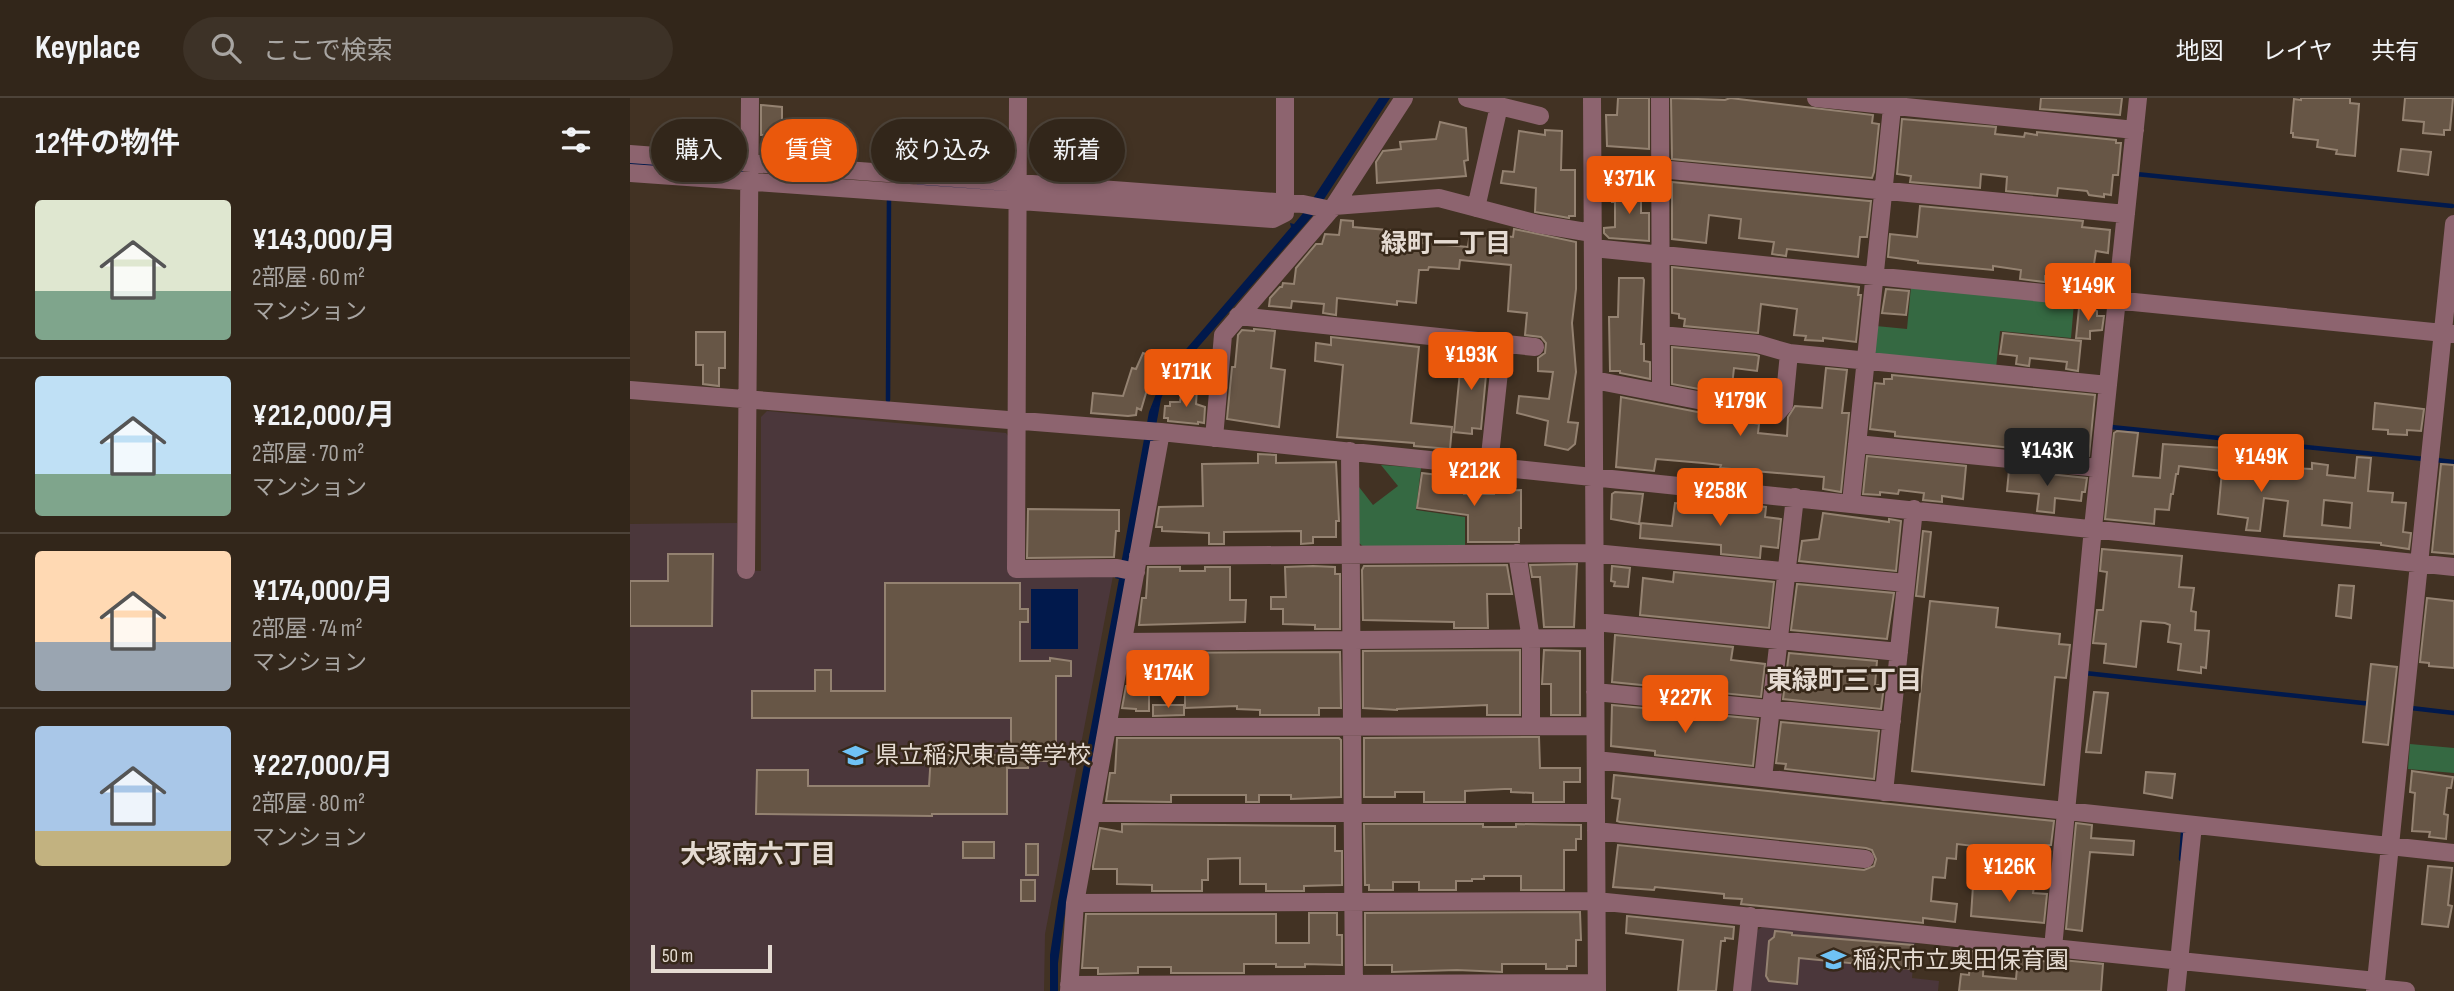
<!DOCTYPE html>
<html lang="ja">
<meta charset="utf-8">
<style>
body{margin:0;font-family:"Sofia Sans Condensed","Noto Sans JP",sans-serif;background:#3d3227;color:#f1f3f6;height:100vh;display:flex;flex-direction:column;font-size:26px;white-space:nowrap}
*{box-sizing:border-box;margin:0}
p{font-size:23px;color:#a8a5a2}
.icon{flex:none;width:38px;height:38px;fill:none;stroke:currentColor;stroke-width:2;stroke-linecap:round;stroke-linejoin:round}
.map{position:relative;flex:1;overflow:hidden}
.details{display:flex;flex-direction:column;background:#32261a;width:630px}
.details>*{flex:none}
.guide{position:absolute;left:21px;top:21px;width:665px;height:63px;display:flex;gap:14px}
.scale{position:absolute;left:21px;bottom:18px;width:121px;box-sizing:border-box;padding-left:7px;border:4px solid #e5dbd2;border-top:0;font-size:19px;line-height:24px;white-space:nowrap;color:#e5dbd2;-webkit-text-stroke:5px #372819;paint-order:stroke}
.price{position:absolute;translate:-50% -60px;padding:0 16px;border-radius:7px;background:#ea580c;color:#fff;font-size:23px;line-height:46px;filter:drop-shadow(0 2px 4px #0008)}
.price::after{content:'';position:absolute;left:50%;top:42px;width:21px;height:16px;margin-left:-10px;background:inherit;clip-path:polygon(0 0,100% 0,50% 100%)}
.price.active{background:#222;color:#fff}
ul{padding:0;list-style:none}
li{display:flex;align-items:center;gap:21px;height:175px;padding:0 35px}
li+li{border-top:2px solid #4d4339}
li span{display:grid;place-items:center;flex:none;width:196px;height:140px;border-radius:7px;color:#555}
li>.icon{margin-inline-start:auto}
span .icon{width:84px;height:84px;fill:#fffc;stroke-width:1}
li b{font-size:30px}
h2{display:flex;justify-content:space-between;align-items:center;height:84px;padding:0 35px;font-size:30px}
.tag{padding:0 24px;border-radius:32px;background:#32261a;box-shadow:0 4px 10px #0003,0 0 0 2px #4d4339;font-size:24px;line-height:63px}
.tag.active{background:#ea580c;color:#fff}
header{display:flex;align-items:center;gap:42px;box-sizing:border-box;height:98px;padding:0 35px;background:#32261a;border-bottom:2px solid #4d4339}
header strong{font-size:33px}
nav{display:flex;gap:38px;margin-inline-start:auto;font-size:24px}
.search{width:490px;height:63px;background:#3d3227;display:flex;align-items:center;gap:18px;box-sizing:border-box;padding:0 24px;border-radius:38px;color:#a8a5a2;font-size:26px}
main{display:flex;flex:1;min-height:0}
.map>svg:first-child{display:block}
.education{fill:#4b373b}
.green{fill:#356942}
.water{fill:#01194c}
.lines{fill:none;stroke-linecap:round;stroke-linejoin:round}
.stream{stroke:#01194c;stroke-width:4.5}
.building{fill:#675646;stroke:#948271;stroke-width:2;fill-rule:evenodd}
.minor{stroke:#8d646f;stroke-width:18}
.labels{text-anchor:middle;stroke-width:5;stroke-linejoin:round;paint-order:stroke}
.poi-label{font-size:24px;fill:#e5dbd2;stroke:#372819;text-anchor:start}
.neighbourhood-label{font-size:26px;font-weight:bold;fill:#e5dbd2;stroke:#372819}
</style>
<header>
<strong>Keyplace</strong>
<div class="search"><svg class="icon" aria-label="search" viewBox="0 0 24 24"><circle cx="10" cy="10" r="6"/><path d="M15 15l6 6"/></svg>ここで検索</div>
<nav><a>地図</a><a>レイヤ</a><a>共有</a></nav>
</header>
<main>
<section class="details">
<h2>12件の物件<svg class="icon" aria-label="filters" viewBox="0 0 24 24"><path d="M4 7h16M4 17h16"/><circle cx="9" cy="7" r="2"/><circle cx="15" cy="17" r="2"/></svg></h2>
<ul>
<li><span style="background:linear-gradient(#dfe7d0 65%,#7fa58c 0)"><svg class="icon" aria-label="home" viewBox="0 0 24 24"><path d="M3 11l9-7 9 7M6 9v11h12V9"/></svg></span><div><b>¥143,000/月</b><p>2部屋 · 60 m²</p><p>マンション</p></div></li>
<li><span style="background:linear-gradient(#bfe0f5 70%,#7fa58c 0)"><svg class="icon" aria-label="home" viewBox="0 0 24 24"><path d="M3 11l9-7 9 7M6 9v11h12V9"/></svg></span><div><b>¥212,000/月</b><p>2部屋 · 70 m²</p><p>マンション</p></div></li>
<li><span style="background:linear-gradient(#ffd9b3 65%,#9aa5b1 0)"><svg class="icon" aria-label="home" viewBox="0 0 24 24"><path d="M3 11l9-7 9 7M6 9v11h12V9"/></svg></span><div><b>¥174,000/月</b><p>2部屋 · 74 m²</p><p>マンション</p></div></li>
<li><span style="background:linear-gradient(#a9c7e8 75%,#c2b280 0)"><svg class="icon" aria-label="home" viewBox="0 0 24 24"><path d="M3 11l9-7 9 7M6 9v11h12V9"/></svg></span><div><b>¥227,000/月</b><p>2部屋 · 80 m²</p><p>マンション</p></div></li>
</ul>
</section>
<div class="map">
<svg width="1824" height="893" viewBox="0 0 1824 893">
<rect width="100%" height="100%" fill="#423223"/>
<path class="education" d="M137,313l239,22 5,7 -2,134 104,2 -68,358 -1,57h-414v-467l107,-1v47l24,1v-154z
M1132,829l153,15 -3,36 27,3 -1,10h-189l6,-59z"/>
<path class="green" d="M1281,189l163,16 -3,35 -71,-7 -4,37 -117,-11 -5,-6 2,-25 31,3z
M751,367l40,3 -5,42 49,7v31h-100l-6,-5v-56l14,18 25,-19z
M1780,646l44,4v25l-46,-4z"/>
<path class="water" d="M749,0h11l-75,115 -147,169 -7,17 -97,520 -6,44v28h-8v-36l8,-53 61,-323 -4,-1 6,-14 28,-152 14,-36 128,-149 -1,-4 4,1 10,-12z
M401,491h47v60h-47z"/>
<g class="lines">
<path class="stream" d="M0,66l111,7
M1506,76l316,32
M289,86l91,7
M394,94l93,7
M258,302l1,-204
M1481,327v2l313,32
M1806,362l18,2
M1455,575l287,31
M1781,610l43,5
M1551,761l2,-27"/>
</g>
<path class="building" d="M988,0h31v51l-42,-3 -1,-31h11z
M1041,0l54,2 5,-2 143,17 -1,8 7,1 -5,48 -2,6 -200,-19z
M1411,0h81l-2,17 -80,-6z
M1671,0h49v5l9,1 -4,52 -19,-2 1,-4 -20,-3 1,-7 -25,-3v-4h-2l3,-34 7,1z
M1775,0h48l-3,32h-6v5l-21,-2 1,-11 -21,-2z
M131,7l21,2v28h-21z
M1272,21l94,8 -1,7 29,3 1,-4 12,2v-3l79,8v3h5l-3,32h-5l-2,20 -7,-1v3l-15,-2 -2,-4 -29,-3 -1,8 -51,-5 1,-14 -26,-3 -1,14 -70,-6 1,-6 -14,-2z
M810,24l26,6 2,32 -4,1 2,15 -89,7 -1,-21 7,-11 18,-2 -1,-7 36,-3z
M915,32l17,1 -1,39h14v46h-6v2l-34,-6 1,-24 -35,-5 2,-12 11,1 5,-41 26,4z
M1771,51l30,3 -3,23 -30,-4z
M1042,84l197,19h2l-4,36h-7l-2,20 -71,-8 -1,7 -14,-2 2,-12 -35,-4 2,-19 -32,-4 -3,28 -34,-4z
M982,90h29v25h8v28l-40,-3 -5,-5v-5l11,-1v-25h-3z
M1290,108l163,15 -1,6 28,3 -2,23 -12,-2 -4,26 -15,-2 -1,4 -31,-3v6l-25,-3 1,-9 -28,-4v4l-75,-7v-2l-30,-4 2,-23 27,3z
M711,122l12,1v6l70,6 -1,10 46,4 2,-15 43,5 1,-8 62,13v47l-4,34 4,49 -8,50 10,1 -3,21 -7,6 -23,-5 3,-24 -31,-8 2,-17 30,3 4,-27 -15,-1v-13l7,-5 1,-10 -5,-6 -16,-2 2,-22 -19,-2 3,-46 -51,-5 -1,9 -30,-2 -1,3h-9l-3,33 -19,-2v4l-60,-7 -1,17 -13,-2 1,-9 -32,-3 -1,7 -22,-2 1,-8 10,-11h2l1,-4 11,1 2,-16 20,-24h6l3,-10 14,1z
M1042,169l187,20 -1,8h3l-5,47 -33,-4v3l-18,-1 1,-4 -12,-1 3,-26 -36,-5 -3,29 -74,-7 1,-7 -6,-1v-4l-7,-1z
M989,180h24l1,2 -3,64h3v17l6,1v17l-30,-6v-2h-10l-1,-54h9z
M1256,191l23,2 -3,24 -24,-2z
M1449,210l14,1 4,2v5h7l-2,14 -12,1v8l-14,-1z
M624,231l21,2 -4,37 14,2 -6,57 -52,-8 5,-52h3l3,-32 4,-5 12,1z
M66,234h29v36h-6v18l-16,-2v-19h-7z
M1373,235l78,8 -3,30 -12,-2 1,-7 -37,-4 -1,8 -13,-2 1,-8 -17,-2z
M701,239l88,10 -8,76 41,4 -2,22 -36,-3v-3l-77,-6 6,-72 -28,-4 1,-18 15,2z
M1042,249l84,8 3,1 -2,15 -23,-3 -3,27 -59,-11z
M832,253l26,3 -7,75 -9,-1v6l-18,-2z
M513,255l13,5 -10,24 3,1 -8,27 -4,-2 -1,7 -8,1 -37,-3 2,-20 30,3 9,-28 4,1z
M1196,270l21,2 -5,43h7l-8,79 -18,-3 1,-12 -104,-9 1,-3 -18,-2 -47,-4 -2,12 -38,-4 5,-70 138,27 -1,9 29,3 1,-19 7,-11 27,2z
M1262,277l203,20 -6,61 -35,-4 1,-3 -32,-3 -1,3 -127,-13v-4l-25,-3 5,-46 9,1v-5h8z
M552,290l15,1 -1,15 9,3 -1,16 -6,-1v2l-30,-3v-3h-4l1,-12h5v-4h10z
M1745,305l49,6 -3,22 -14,-1v5l-19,-1v-4l-15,-1z
M1487,333l21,2 -5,43 27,2 3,-34 62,4 1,-7 23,2 -3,29 44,5 1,-9 21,1v-6l16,2 -1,10 28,3 2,-21 14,1 -3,33 25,2 -1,9 14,1 -3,29 8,1 -2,16 -28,-4v-2l-97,-7 4,-35 -24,-3 -4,33 -14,-1 2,-12 -30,-4 4,-43 -43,-5 -1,8h-2l-3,20h-2l-2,16 -14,-1 -1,15 -49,-5 9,-86zM1694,402l28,3 -2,25 -28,-3z
M628,356l18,1v8l60,-1 3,59h-3v16h-23v6l-12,1v-13l-77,1v12h-15v-11l-47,-2v-4h-6l3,-20 44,-1 -1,-42 56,-1z
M1237,358l99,10 -3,33 -21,-3v6l-19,-2 1,-7 -25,-3 -1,4 -18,-2v3l-17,-1z
M1811,366l13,1v89l-22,-2z
M1379,372l78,8 -2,14h-3l-1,9 -26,-3 -1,15 -17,-2 2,-17 -32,-3z
M792,375l41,5 1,16h30v-3l27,-1v38h-2v14h-51v-27l-51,-7z
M985,394l28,2 -4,30 -28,-5 1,-25z
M1073,402l63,7 -1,10 16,2 -3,29 -17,-2 -1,12 -39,-4v-9l-81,-7 1,-15 31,3 3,-23 27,2z
M398,411l91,1v21h-3l-2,26 -87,1z
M1193,415l66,9v-3l12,2 -5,50 -97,-10 3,-20 17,-2z
M1293,433l8,1 -7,65 -8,-1z
M1472,451l80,7 -3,31 15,1 -3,23 5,1 -1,18 14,1 -3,37 -5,-1v6l-23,-3 3,-26 -13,-2 2,-17 -5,-2 -24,-2 -5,46 -32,-4 2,-19 -13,-1 4,-33h6l4,-38 -7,-1z
M38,456h45l-1,72h-82v-45h38z
M947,466l-3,63h-30l-4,-50h-8l-2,-12z
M877,467l5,29h-25l1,34h-34v-6l-91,-2 -1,-50 2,-4z
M683,468l22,1v7h5v55h-25v-4l-32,-1v-15h-12v-12h15l-1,-30z
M982,468l18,2 -2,19 -14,-1 1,-4 -4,-1z
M518,469h32v4h25v-4h25v33h16l-1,22 -106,3 3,-27h4z
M1044,474l100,10 -5,46 -129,-13 3,-37 30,4z
M255,485h135v26h8v13h-8v39h30v-3l21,3v15h-15v85h-28v7h-21v46h-75v2l-176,-2 1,-44h51v16h121l2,-31h80v-37h-259v-27h63v-21h16v21h54z
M1167,486l97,9 -7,46 -96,-9z
M1709,487l15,1 -3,32 -15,-2z
M1797,500l27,3v67l-25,-2v-3l-9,-1z
M1300,503l68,7 -2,19 64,7 -1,10 11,1 -4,33 -11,-1 -11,108 -132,-14z
M985,537l118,12 -2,13 34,4 -4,33 -149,-15z
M890,552v65h-33v-10l-90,4v1l-34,-2v-57z
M914,552l36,1v64h-29v-31h-9z
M710,554l1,56h-22v7h-59v-5l-23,-1v-3l-52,2v-30l-2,-1h-34v34h-13v-2l-14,-1 4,-22h5l1,-33z
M1159,555l88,8 -2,24 9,1 -3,23 -98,-10z
M1741,566l26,3 -9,78 -25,-3z
M1464,594l14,1 -7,60 -15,-1z
M523,607h31v10l-31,1z
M982,607l146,14 -5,47 -98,-11v-4l-44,-5z
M1151,624l98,9 -5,48 -89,-10 1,-5 -10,-1z
M909,639l1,31h40v14h-16v20h-31v-9l-22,-1v-3h-7l-39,2v11h-41v-10h-29v5h-31v-59z
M487,640h222l2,2v57l-50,2v-4h-32v7h-13v-7h-75v7l-65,-1 4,-28h5z
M1782,673l41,6 -2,11h-4l-3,26 4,1 -2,24 -17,-2 1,-5 -18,-1 3,-38 -5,-1z
M1516,674l29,2 -3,24 -28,-5z
M984,677l440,46 -3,24 -15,1v5l-14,-1v3h-8l-1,3 -22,-2 1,-6 -35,-4 -1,15 -9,-1 -2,20 -12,-1 -2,24 26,3 -2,18 -32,-4v5l-182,-19 1,-5 -18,-1v-4l-69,-7 -1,3 -41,-3 5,-42 246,25 10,-4 2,-7 -4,-9 -6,-2 -246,-26 -3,-1 3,-22 -8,-1z
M1446,725l16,2 -1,13 43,3 -1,14 -43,-3 -8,79 -16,-2z
M492,726l213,2v25h7v34l-38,1v5h-38v-7h-26v-26l-32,1v21h-6v11h-50v-6l-35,-1v-15h-24v-3l7,-38 22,4z
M734,726h119v3h33v-3l65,1v14h-5v11h-12v40h-43v-14h-37v3h-12v2h-16v9h-37v-8h-26v8h-24v-5h-4z
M333,744h31v16h-31z
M396,746h12v31h-12z
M1798,768l24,2 -4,37 4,1 -4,21 -26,-3z
M391,782h14v21h-14z
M1386,787l18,2 -1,6 14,1 -3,29 -73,-7 2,-30 43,4z
M950,814l1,28h-5v26h-9v3h-21v-5h-44v8l-45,-2 -65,2v-7h-27v-52z
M679,815h28v22h5v30l-37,-1v3h-29v-3h-32v9h-73v-6h-33v6l-40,1v-6h-16l4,-54h190v29h33z
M997,818l107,11 -1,12 -8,-1v3h-4l-5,50h-38l5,-51 -57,-7z
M1145,833l17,2v2l121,10 -3,24 -111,-11 -2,26 -28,-3 -3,-5 3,-35 5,-4z
M1341,853l13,1 -1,24 33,3 2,-23 16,1 3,4 25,1v-2l41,4 -2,27h-142l2,-17 8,1z"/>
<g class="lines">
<path class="minor" d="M388,0l-2,471 101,-1 19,4
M837,0l73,18
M962,0l5,893
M1030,0l1,295
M1186,0l319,32
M0,56l673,50 28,6
M1030,71l466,45
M0,75l643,46 12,-6v-115
M704,108l105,-8 99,26 54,9
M846,110l23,-102
M963,150l861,86
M608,218l297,31
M1031,237l97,9 31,9 319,32
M964,282l181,35 9,-10 5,-52
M0,292l531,42 1293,135
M584,340l9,-103 111,-129 70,-108
M1227,346l242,24
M720,353l4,540
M859,367l13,-121
M1221,405l42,-405
M887,455l14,86v87
M508,458l456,-3 312,30
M116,472l4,-472
M965,524l304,30
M494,544l471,-4
M965,594l297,29
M479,629l486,-1
M966,662l858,93
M1133,680l32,-281
M1254,694l30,-283
M463,715h503
M966,733l269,28
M445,805l521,-2 780,80
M1423,850l40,-420 45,-430
M439,887l528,-2
M1746,890l30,3
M439,893l6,-88 86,-471
M1112,893l8,-75
M1546,893l17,-166
M1745,893l79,-767"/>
</g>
<defs>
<symbol id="school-bare" viewBox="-9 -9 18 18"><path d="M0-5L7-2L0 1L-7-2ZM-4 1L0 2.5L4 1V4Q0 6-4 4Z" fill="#6fc2f4" stroke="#372819" stroke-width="2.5" paint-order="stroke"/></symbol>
</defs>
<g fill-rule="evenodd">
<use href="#school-bare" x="208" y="640" width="35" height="35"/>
<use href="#school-bare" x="1186" y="844" width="35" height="35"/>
</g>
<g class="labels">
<g class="poi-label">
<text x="245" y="665">県立稲沢東高等学校</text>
<text x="1223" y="870">稲沢市立奥田保育園</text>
</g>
<g class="neighbourhood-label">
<text x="816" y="154">緑町一丁目</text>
<text x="1214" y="591">東緑町三丁目</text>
<text x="128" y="765">大塚南六丁目</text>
</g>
</g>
</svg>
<div class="scale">50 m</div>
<b class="price" style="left:999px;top:118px">¥371K</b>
<b class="price" style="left:1458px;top:225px">¥149K</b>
<b class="price" style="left:841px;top:294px">¥193K</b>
<b class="price" style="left:556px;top:311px">¥171K</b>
<b class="price" style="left:1110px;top:340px">¥179K</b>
<b class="price active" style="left:1417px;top:390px">¥143K</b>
<b class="price" style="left:1631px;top:396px">¥149K</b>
<b class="price" style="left:844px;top:410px">¥212K</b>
<b class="price" style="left:1090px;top:430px">¥258K</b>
<b class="price" style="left:538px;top:612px">¥174K</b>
<b class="price" style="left:1055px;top:637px">¥227K</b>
<b class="price" style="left:1379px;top:806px">¥126K</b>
<div class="guide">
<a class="tag">購入</a>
<a class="tag active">賃貸</a>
<a class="tag">絞り込み</a>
<a class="tag">新着</a>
</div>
</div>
</main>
